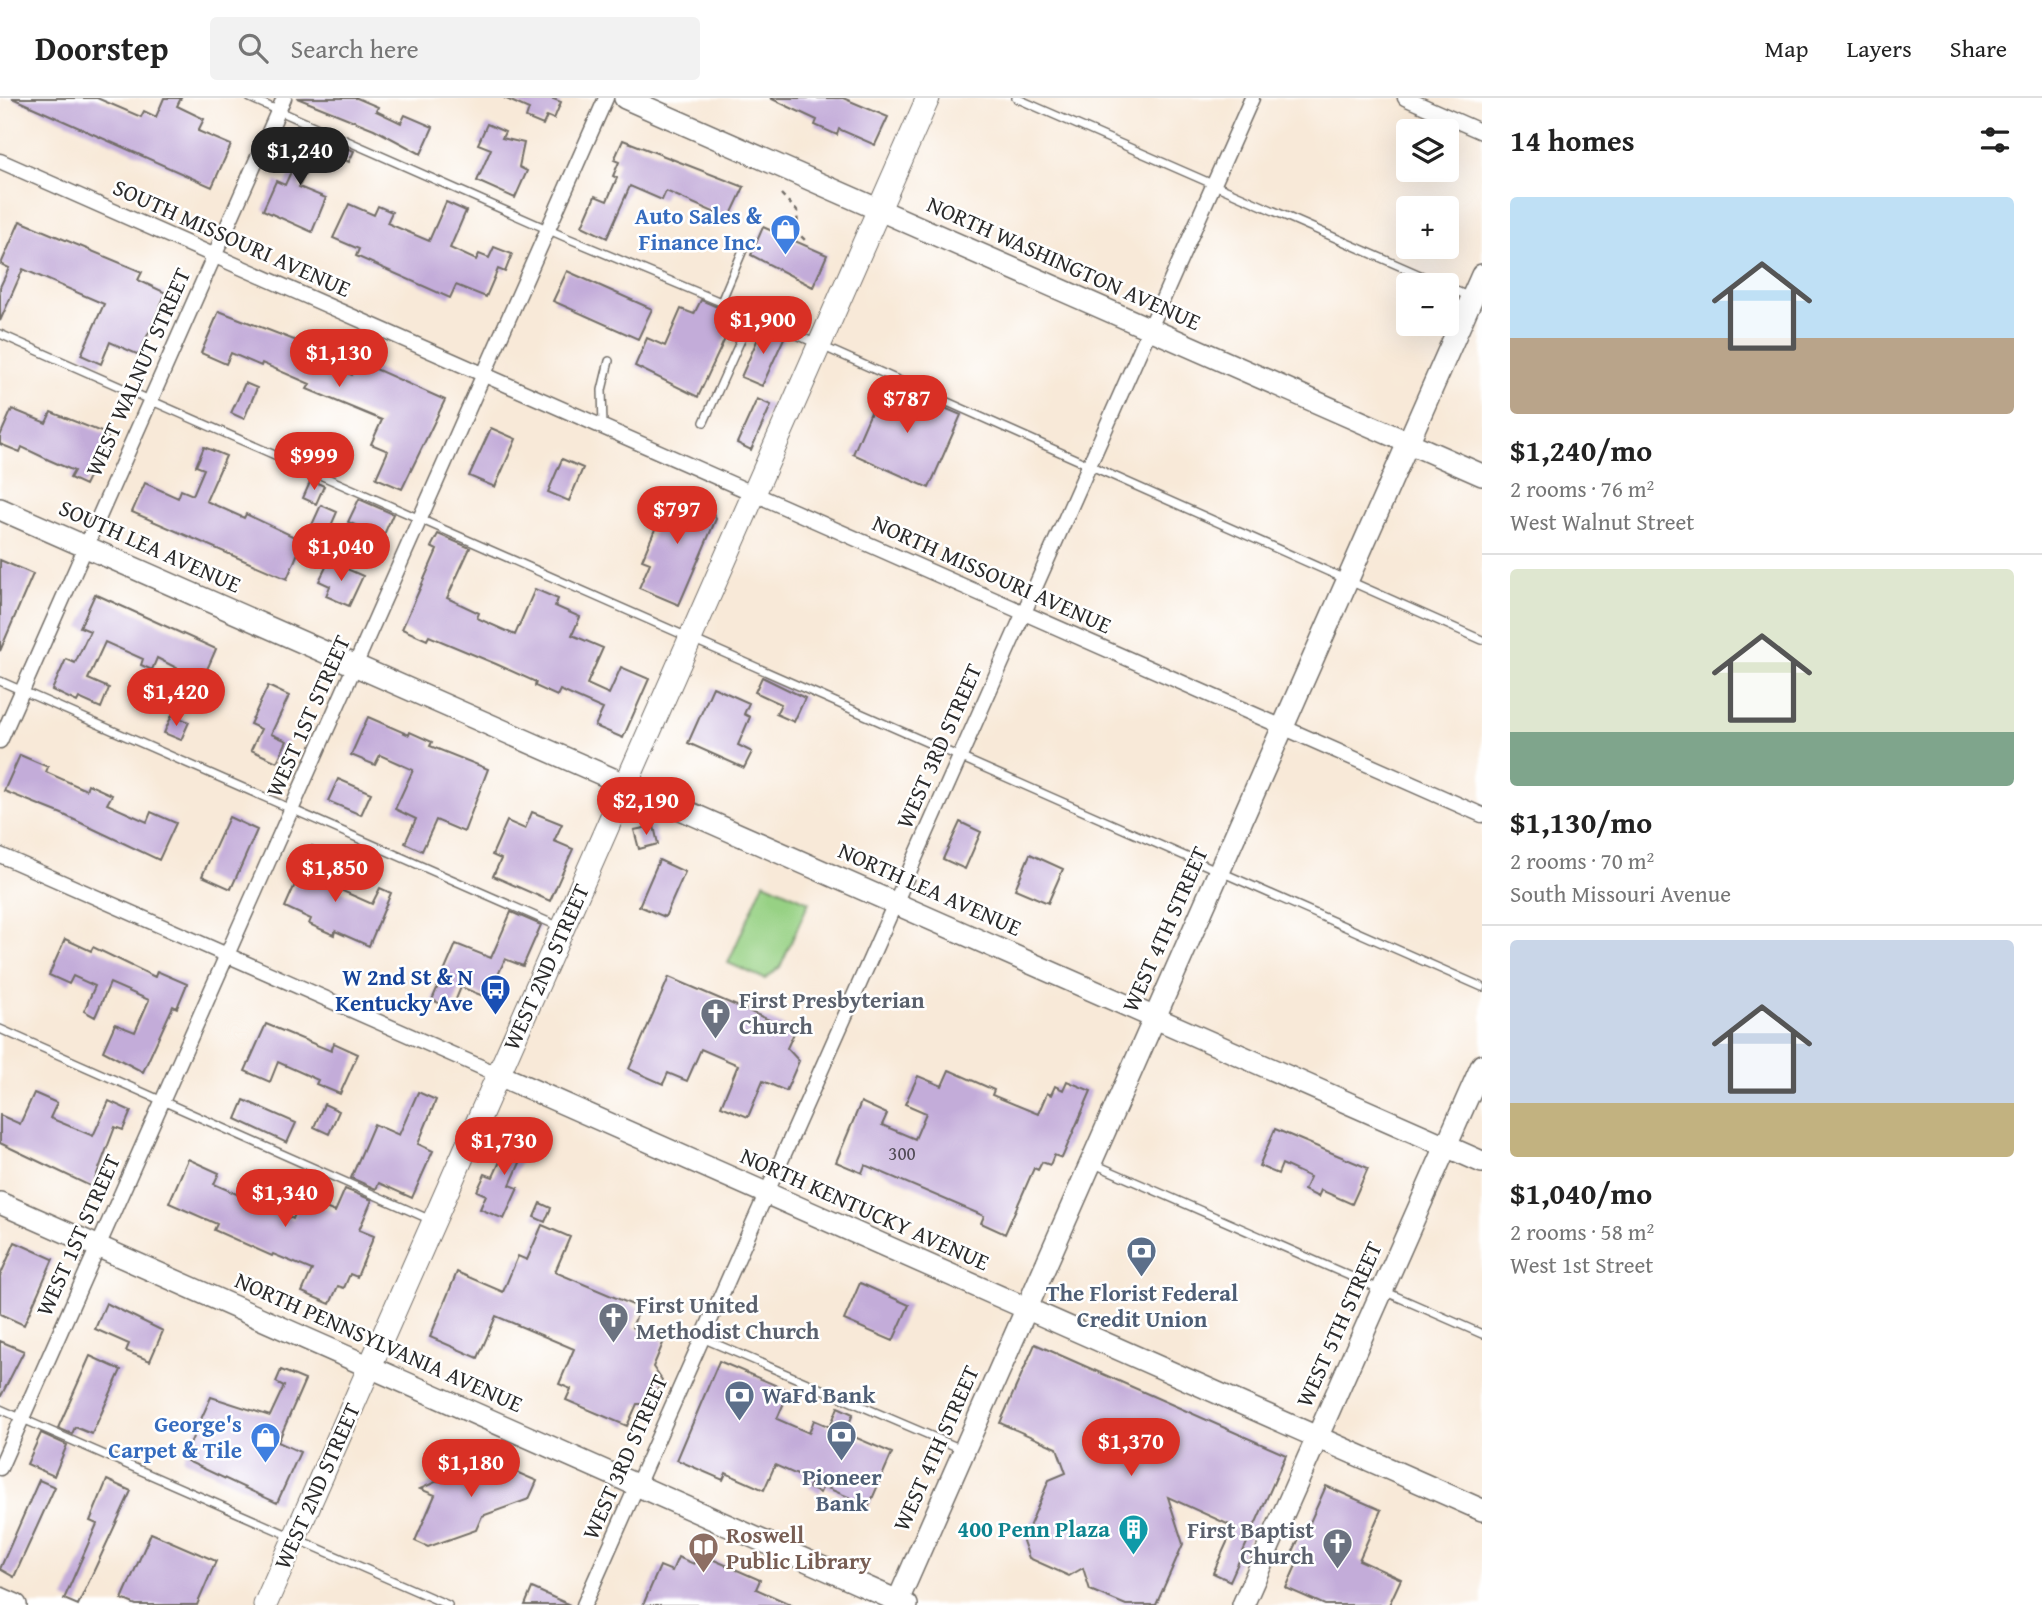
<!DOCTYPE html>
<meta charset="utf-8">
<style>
body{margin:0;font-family:"Gentium Book Plus",serif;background:#f2f2f2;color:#222;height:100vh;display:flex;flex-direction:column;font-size:26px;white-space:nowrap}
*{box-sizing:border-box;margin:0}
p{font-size:23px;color:#767676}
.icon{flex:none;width:38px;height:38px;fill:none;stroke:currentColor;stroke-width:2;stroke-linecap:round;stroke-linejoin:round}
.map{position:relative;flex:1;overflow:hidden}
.details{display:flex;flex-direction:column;background:#fff;width:560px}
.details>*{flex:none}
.buttons{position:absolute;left:1396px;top:21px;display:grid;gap:14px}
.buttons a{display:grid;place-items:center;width:63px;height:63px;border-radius:7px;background:#fff;box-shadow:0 7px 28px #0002;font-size:35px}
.price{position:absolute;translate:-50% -60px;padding:0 16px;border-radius:24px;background:#d93025;color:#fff;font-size:23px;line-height:46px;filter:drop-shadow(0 2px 4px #0008)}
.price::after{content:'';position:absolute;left:50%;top:42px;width:21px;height:16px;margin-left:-10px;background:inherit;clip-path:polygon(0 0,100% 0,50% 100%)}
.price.active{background:#222;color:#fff}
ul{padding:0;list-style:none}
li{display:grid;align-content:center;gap:14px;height:371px;padding:0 28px}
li+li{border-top:2px solid #e0e0e0}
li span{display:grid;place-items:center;height:217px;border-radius:7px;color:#555}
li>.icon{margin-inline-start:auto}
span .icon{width:126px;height:126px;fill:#fffc;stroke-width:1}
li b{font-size:30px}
h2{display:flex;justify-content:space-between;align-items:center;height:84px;padding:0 28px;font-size:30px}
header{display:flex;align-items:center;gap:42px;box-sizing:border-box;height:98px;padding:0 35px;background:#fff;border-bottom:2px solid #e0e0e0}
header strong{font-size:33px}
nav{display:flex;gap:38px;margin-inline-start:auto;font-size:24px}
.search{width:490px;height:63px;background:#f2f2f2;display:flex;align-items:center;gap:18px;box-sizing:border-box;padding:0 24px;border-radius:7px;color:#767676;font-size:26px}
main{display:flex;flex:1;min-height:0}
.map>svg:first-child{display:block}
.green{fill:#97d184;stroke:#617e58;stroke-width:2}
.building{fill:#c3acd9}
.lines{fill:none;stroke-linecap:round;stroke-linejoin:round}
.lane-casing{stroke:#736e68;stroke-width:10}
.street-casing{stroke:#736e68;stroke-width:17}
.secondary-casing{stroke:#736e68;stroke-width:24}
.primary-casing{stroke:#736e68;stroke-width:25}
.path{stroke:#736e68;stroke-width:2.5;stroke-dasharray:5 5;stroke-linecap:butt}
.lane{stroke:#fff;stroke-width:7}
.street{stroke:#fff;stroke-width:14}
.secondary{stroke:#fff;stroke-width:21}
.primary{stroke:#fff;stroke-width:23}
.labels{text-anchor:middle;stroke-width:5;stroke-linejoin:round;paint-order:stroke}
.number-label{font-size:19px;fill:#514b56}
.shop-label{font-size:23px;font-weight:bold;fill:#366cbe;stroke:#fff;text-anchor:end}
.street-label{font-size:23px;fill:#2b2b2b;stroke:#fff}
.transit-label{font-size:23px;font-weight:bold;fill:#164399;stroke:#fff;text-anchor:end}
.worship-label{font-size:23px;font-weight:bold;fill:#5b616d;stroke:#fff;text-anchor:start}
.service-label{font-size:23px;font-weight:bold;fill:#4e5e75;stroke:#fff}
.culture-label{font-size:23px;font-weight:bold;fill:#0d838f;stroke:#fff;text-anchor:end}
.education-label{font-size:23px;font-weight:bold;fill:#785e54;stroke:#fff;text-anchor:start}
</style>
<header>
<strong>Doorstep</strong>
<div class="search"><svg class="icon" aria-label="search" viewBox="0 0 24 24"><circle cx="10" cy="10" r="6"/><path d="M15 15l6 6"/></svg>Search here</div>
<nav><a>Map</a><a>Layers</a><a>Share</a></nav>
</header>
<main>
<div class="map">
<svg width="1482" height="1507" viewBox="0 0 1482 1507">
<rect width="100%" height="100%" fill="#fff"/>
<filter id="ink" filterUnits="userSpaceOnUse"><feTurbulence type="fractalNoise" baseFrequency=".0143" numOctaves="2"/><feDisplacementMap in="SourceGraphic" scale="14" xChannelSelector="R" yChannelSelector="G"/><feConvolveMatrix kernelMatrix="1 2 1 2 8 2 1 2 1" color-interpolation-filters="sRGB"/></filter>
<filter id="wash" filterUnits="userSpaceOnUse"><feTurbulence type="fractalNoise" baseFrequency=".00686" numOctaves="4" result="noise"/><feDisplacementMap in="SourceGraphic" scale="28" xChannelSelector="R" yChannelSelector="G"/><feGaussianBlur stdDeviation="1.57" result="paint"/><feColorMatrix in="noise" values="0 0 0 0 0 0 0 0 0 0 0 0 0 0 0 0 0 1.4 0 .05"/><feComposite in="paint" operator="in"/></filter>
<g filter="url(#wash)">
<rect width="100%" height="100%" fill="#f8e9d8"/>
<path class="green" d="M764,784l45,20 -29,65 -15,12 -37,-16z"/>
<g id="blocks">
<path class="building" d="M12,0h85l44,19 3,-6 12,6 8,-19h17l-4,8 27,13 -6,12 33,14 -19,42z
M297,0h60l21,9 -2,4 25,12 4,-8 28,12 -12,27 -47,-25z
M504,0h47l10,4 -7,17 -7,-3 -4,9 -17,-7 3,-9z
M770,0h73l45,19 -13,28 -36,-16 -2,6 -22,-10 2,-5z
M487,26l18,8 -3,6 22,5 -5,24 8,4 -12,27 -38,-17 14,-32 -13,-5z
M305,32l27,12 -9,20 -10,-4 -14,29 27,11 -14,34 -49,-22 13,-29 9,4 15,-33 -4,-2z
M623,42l121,47 -15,32 -63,-28 -4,9 -32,-14 -23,52 -25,-12 13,-30 12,5 10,-23 -4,-2 6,-14 -5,-2z
M340,47l14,6 -5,11 -14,-6z
M446,104l20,9 -16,37 26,12 3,-6 10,4 5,-11 18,7 -7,18 -7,-3 -12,28 -30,-12 -6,13 -94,-42 3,-7 -26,-11 16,-34 25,11 4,-9 14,6 -5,11 42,18z
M20,123l122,51 -4,8 28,13 -27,62 -29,-13 -9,22 -20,-9 23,-51 -81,-35 -23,52v-34l9,-19 -8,-4z
M763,129l64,28 -14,32 -62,-32z
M567,173l85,38 -14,30 -85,-38z
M701,202l35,15 -38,82 -63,-31 12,-28 18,8 16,-37 13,5z
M219,213l96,37 -4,9 41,18 6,-14 87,39 -43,89 -26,-11 12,-27 -17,-7 11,-24 -75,-31 3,-5 -48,-21 -1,3 -30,-13 -5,11 -25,-11z
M763,229l22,9 -23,50 -21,-9z
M884,284l77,33 -32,73 -76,-34z
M245,285l12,5 -13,31 -13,-6z
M757,301l14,6 -20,45 -14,-7z
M12,311l34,14 5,-11 58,23 -24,50 -15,-7 4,-7 -25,-11 -27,-13 -2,5 -20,-8v-8z
M491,330l25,11 -21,48 -26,-11z
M204,349l22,9 -20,45 38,17 2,-4 57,27 -16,38 -155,-67 13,-29 33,15 3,-8 12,5 11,-26 -8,-3z
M562,361l21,9 -14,33 -21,-9z
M311,382l13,6 -8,18 -13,-6z
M672,391l37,16 7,14 -37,86 -40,-17 11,-25 -8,-3z
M359,401l34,15 -10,23 -35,-15z
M321,407l16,7 -10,23 -16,-8z
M438,436l32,14 -23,50 32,15 -2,5 38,17 20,-46 23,10 -3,7 25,11 -8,18 31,13 -16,36 22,10 12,-27 28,12 -26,59 -28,-12 8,-17 -43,-19 -3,6 -22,-10 1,-4 -40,-18 -67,-28 -2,4 -25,-11 35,-79 -6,-3z
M0,462l33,14 -33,77z
M329,463l34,15 -14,30 -23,-10 4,-10 -11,-5z
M95,496l121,55 -14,32 -45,-23 -5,12 -11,-5 2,-6 -38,-17 -17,37 21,9 -8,20 -22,-10 -2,4 -25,-12 14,-31 9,4 15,-32 -10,-4z
M762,579l43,21 -11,24 -18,-8 5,-10 -26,-12z
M268,588l21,10 -18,38 16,7 -10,21 -26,-12 10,-21 -11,-5z
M713,589l36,16 -5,11 6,3 -12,28 14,7 -8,16 -56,-25z
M172,617l17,7 -8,18 -17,-7z
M368,619l41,18 1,-3 22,10 -2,4 58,23 -24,63 -28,-12 -14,31 -17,-8 11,-24 -21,-10 18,-39 -33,-15 -5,10 -24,-10z
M20,657l28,12 -2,5 40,18 2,-6 24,11 -5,9 40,18 4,-10 25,11 -17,37 -97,-46 -58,-23z
M338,681l33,14 -10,22 -33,-14z
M532,714l30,12 -8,17 19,8 -23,52 -57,-25 8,-17 -9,-4 15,-34 18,8z
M229,719l28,13 -26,59 -29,-13z
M960,724l21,10 -16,37 -22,-10z
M654,728l4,18 -19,5 -5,-19z
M312,748l14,6 -9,21 7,4 -2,5 50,22 8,-16 11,5 -22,53 -34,-15 -1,4 -25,-11 2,-5 -26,-12z
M357,750l16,7 -7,16 -16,-7z
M1030,756l33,15 -15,34 -33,-14z
M659,762l26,12 -20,45 -26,-11z
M511,814l30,13 -18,41 -18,-7 -17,39 -27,-11 -9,22 -20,-9 24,-56 35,14z
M65,841l26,12 2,-4 62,30 2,-6 30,13 -10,24 -4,-2 -30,66 -40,-21 12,-27 20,8 14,-32 -39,-17 -15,34 -11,-6 11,-25 -22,-10 -4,8 -20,-9z
M669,879l126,54 -8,17 12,13 -13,30 -23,-10 -15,36 -27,-11 17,-41 -37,-16 -14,32 -19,-8 -5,11 -34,-15z
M266,926l65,27 3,-8 24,11 -18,40 -24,-10 2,-4 -40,-18 -8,20 -25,-11z
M949,972l45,20 -2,5 46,19 9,-21 4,2 4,-9 8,4 4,-9 24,10 -29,67 -8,-3 -4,10 -8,-3 -4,8 -4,-2 -29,66 -24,-11 3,-7 -119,-51 -3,8 -26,-11 25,-60 26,12 -5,11 33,14 11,-26 -21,-9 13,-28 24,10z
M418,994l18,8 -18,44 15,7 -21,47 -33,-15 -3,6 -25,-11 23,-54 25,11z
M34,995l23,10 -7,15 43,18 16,-35 22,10 -8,19 -8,-3 -23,60 -92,-44v-28l20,9z
M244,1002l52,23 -9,20 -51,-24z
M324,1006l15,7 -10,23 -15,-7z
M515,1030l17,8 -22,49 8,3 -14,31 -24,-10 6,-14 -9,-4 8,-17 8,3z
M1275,1031l93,39 -16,36 -31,-14 -3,7 -14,-7 6,-13 -28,-13 -4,10 -19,-8z
M188,1061l31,14 -5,11 79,35 8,-21 34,14 10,-23 27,11 -13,30 15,6 -17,41 -7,-3 -6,14 -6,-2 -8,18 -28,-12 10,-22 -39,-16 -1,2 -58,-26 3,-6 -48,-21z
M540,1105l11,5 -6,14 -11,-5z
M542,1127l28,12 -15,35 85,36 -8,19 32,14 -11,26 9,13 -11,24h-14l-10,22 -61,-26 5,-11 -12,-5 15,-35 -78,-33 -18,42 -48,-21 27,-65 46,20 15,-36 9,4z
M15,1144l38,17 -29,66 -24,-11v-38z
M860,1185l49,22 -16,36 -49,-21z
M106,1205l57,28 -13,30 -24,-10 3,-7 -34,-15z
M0,1243l24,10 -24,47z
M1035,1246l251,111 -56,126 -17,-8 21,-46 -66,-30 15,47 -27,61h-30l-36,-15 -7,-22 -14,8 -40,-18 -6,-17 26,-61 17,-7 -9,-25 -57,-25z
M90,1258l31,14 -29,64 -17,-7 -3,7 -14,-6z
M719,1263l70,30 -12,28 32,14 5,-13 16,7 8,-20 15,7 -8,19 47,20 -23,53 -46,-20 -3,7 -11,-5 2,-7 -36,-16 -11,25 -38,-17 -3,7 -46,-20z
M281,1272l24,10 -27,62 22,10 -23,51 -94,-44 28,-62 59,19 14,-30 -8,-4z
M41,1335l26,12 -13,31 -27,-12z
M495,1357l8,3 6,11 28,12 -8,18 -47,17 -6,14 -48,17 -13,-6 20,-46 -15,-6z
M39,1382l16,7 -41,90 -14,-8z
M107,1382l24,11 -53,114 -14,-6 33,-75 -7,-3z
M1326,1388l55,24 -22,50 42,19 -12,26h-64l-39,-17 12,-27 -8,-3 11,-24 3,2z
M151,1435l65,28 -19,44h-61l-14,-6z
M698,1455l62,27 -4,9 36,16h-149l17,-39 12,5 6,-14 16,7z
M532,1490l38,17h-45z"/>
</g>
</g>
<g filter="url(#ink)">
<use href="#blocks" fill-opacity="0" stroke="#736e68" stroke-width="2"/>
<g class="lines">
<defs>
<path id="lane" d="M250,0l315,139 187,78 730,325
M1016,0l427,187
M1447,189l21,9
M721,204l22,-52
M0,236l1482,653
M704,324l48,-107
M603,328l-1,-36 7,-29
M0,583l560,246
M0,931l431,191
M1092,1065l390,171
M702,1240l262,112
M0,1311l448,196"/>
<path id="street" d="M1405,0l77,34
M0,63l1482,654
M0,643l284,-643
M0,757l499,220
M0,1370l606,-1370
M584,1507l668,-1507"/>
<path id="secondary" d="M625,0l857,377
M0,411l1482,653
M499,977l983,435
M0,1105l907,402
M0,1500l16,7
M896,1507l586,-1330
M1243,1507l239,-540"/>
<path id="primary" d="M265,1507l663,-1507"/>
</defs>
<use href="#lane" class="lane-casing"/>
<use href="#street" class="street-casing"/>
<use href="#secondary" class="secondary-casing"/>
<use href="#primary" class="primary-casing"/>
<path class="path" d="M781,96l16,17 1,22 8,8"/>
<use href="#lane" class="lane"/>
<use href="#street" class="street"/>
<use href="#secondary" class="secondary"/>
<use href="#primary" class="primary"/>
</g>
</g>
<defs>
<symbol id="shop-pin" viewBox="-11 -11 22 30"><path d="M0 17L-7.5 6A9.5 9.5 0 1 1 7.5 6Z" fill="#3f7fe0" stroke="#fff"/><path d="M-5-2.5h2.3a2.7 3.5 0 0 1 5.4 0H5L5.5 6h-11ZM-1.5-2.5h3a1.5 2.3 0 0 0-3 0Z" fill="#fff"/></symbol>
<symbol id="bus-pin" viewBox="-11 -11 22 30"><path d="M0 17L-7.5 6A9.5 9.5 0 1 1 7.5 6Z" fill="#1a4fb4" stroke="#fff"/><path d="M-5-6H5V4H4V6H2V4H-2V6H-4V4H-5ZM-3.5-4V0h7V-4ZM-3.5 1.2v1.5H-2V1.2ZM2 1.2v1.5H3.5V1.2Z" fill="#fff"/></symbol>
<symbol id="church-pin" viewBox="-11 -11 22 30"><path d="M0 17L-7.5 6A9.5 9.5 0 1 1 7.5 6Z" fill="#6b7280" stroke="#fff"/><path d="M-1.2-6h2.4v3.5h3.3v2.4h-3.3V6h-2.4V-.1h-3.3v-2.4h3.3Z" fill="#fff"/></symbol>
<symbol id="bank-pin" viewBox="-11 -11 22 30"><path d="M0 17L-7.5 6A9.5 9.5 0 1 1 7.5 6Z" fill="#5c6f8a" stroke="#fff"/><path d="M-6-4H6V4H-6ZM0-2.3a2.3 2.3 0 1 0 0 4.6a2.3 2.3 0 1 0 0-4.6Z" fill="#fff"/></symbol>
<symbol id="building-pin" viewBox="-11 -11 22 30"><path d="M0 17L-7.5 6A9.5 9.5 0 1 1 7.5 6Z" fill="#0f9aa8" stroke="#fff"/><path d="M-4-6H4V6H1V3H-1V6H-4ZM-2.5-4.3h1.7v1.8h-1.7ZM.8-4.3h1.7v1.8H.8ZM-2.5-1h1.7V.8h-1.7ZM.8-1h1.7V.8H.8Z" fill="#fff"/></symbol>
<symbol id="library-pin" viewBox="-11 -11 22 30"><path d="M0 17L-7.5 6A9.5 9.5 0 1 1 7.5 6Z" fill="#8d6e63" stroke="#fff"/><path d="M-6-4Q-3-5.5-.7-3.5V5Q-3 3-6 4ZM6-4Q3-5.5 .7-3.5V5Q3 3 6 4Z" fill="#fff"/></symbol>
</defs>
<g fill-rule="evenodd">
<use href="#shop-pin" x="768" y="114" width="35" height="47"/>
<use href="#bus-pin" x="478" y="874" width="35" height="47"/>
<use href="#church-pin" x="698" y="898" width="35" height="47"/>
<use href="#bank-pin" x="1124" y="1136" width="35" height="47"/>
<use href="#church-pin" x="596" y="1202" width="35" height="47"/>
<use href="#bank-pin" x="722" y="1280" width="35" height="47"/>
<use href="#bank-pin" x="824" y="1320" width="35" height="47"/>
<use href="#shop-pin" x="248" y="1322" width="35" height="47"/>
<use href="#building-pin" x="1116" y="1414" width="35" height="47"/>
<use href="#church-pin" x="1320" y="1428" width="35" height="47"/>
<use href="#library-pin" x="686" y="1432" width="35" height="47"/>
</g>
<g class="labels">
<g class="number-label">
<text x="902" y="1062">300</text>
</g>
<g class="shop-label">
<text x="762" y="126">Auto Sales &amp;<tspan x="762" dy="26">Finance Inc.</tspan></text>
<text x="242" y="1334">George's<tspan x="242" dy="26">Carpet &amp; Tile</tspan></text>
</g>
<g class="street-label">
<text transform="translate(232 140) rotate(24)" y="8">SOUTH MISSOURI AVENUE</text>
<text transform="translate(1064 165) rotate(24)" y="8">NORTH WASHINGTON AVENUE</text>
<text transform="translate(138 274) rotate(-66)" y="8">WEST WALNUT STREET</text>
<text transform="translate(150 448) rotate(24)" y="8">SOUTH LEA AVENUE</text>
<text transform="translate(992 476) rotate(24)" y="8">NORTH MISSOURI AVENUE</text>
<text transform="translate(308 618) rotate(-66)" y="8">WEST 1ST STREET</text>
<text transform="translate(939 648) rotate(-66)" y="8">WEST 3RD STREET</text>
<text transform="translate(930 791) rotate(24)" y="8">NORTH LEA AVENUE</text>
<text transform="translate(1165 831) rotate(-66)" y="8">WEST 4TH STREET</text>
<text transform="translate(546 869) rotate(-66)" y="8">WEST 2ND STREET</text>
<text transform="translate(865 1111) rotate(24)" y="8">NORTH KENTUCKY AVENUE</text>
<text transform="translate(78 1137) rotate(-66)" y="8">WEST 1ST STREET</text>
<text transform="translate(1339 1226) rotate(-66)" y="8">WEST 5TH STREET</text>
<text transform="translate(379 1244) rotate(24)" y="8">NORTH PENNSYLVANIA AVENUE</text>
<text transform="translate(936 1350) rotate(-66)" y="8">WEST 4TH STREET</text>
<text transform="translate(625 1359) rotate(-66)" y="8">WEST 3RD STREET</text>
<text transform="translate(317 1388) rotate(-66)" y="8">WEST 2ND STREET</text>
</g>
<g class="transit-label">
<text x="473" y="887">W 2nd St &amp; N<tspan x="473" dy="26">Kentucky Ave</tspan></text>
</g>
<g class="worship-label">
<text x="739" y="910">First Presbyterian<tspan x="739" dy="26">Church</tspan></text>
<text x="636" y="1215">First United<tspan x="636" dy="26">Methodist Church</tspan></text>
<text x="1314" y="1440" text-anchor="end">First Baptist<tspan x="1314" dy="26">Church</tspan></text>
</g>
<g class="service-label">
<text x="1142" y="1203">The Florist Federal<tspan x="1142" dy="26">Credit Union</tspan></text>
<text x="762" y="1305" text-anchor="start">WaFd Bank</text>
<text x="842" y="1387">Pioneer<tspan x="842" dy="26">Bank</tspan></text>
</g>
<g class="culture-label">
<text x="1110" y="1439">400 Penn Plaza</text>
</g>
<g class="education-label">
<text x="726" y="1445">Roswell<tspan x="726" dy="26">Public Library</tspan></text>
</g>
</g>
</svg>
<div class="buttons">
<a><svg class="icon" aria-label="layers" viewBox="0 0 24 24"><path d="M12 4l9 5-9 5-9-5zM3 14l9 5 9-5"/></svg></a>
<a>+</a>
<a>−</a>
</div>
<b class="price active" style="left:300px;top:89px">$1,240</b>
<b class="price" style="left:763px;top:258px">$1,900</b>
<b class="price" style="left:339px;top:291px">$1,130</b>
<b class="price" style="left:907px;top:337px">$787</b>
<b class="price" style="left:314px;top:394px">$999</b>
<b class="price" style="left:677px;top:448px">$797</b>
<b class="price" style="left:341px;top:485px">$1,040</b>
<b class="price" style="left:176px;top:630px">$1,420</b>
<b class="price" style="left:646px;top:739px">$2,190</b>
<b class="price" style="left:335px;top:806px">$1,850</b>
<b class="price" style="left:504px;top:1079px">$1,730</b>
<b class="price" style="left:285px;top:1131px">$1,340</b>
<b class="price" style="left:1131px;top:1380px">$1,370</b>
<b class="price" style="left:471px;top:1401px">$1,180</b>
</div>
<section class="details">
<h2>14 homes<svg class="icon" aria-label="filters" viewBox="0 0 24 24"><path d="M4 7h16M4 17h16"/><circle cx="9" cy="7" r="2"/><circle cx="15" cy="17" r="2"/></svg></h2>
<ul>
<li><span style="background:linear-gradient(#bfe0f5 65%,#b9a48a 0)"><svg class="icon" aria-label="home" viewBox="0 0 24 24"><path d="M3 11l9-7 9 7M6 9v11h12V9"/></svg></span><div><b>$1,240/mo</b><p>2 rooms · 76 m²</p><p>West Walnut Street</p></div></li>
<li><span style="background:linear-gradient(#dfe7d0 75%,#7fa58c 0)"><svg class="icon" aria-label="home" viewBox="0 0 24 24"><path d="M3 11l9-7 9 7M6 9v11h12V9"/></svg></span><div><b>$1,130/mo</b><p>2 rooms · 70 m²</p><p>South Missouri Avenue</p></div></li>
<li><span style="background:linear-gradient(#c9d6e8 75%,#c2b280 0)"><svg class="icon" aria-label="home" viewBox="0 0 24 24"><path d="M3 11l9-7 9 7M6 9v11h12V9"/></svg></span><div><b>$1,040/mo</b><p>2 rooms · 58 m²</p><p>West 1st Street</p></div></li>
</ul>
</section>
</main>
